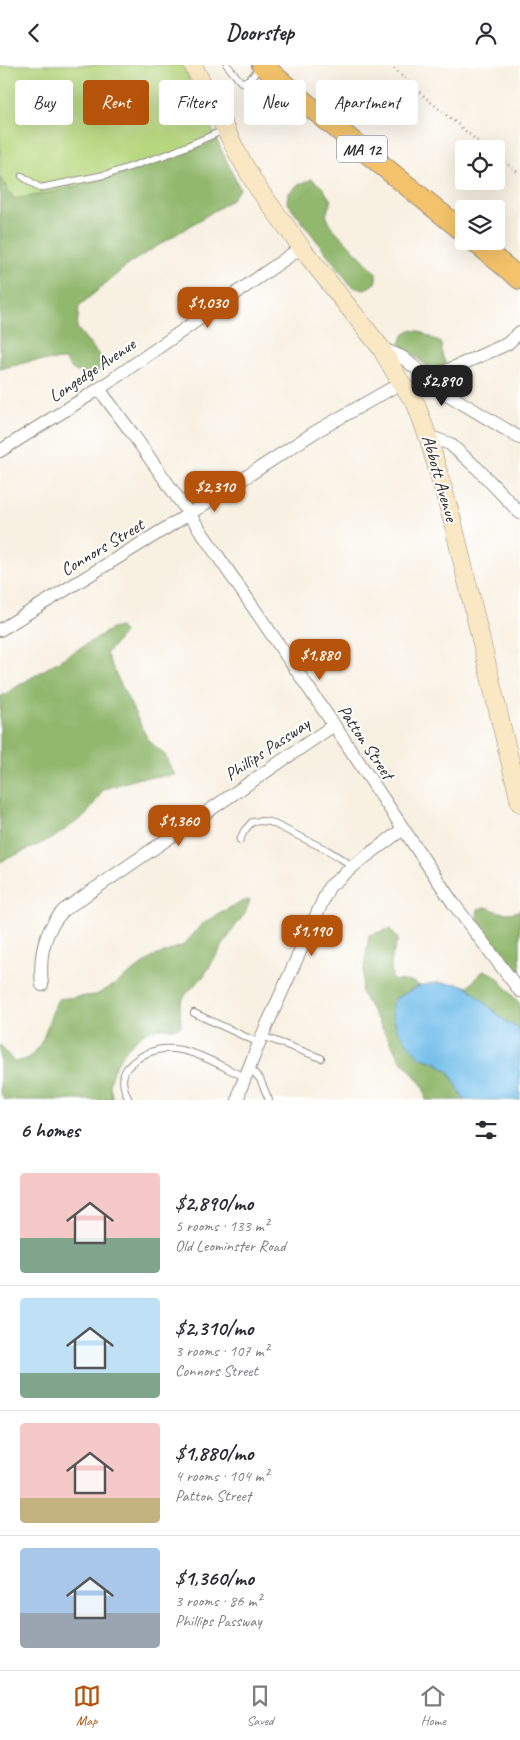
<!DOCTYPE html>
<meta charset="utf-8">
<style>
body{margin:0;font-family:Caveat,sans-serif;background:#f2f2f3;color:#2b2b33;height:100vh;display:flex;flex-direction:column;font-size:19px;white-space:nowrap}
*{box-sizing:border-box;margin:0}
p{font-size:16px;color:#7c7c81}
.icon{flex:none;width:28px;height:28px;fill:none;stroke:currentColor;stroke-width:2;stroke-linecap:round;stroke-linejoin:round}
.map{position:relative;height:1035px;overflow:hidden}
.drawer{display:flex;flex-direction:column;background:#fff;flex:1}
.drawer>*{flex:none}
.guide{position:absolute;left:15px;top:15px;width:490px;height:45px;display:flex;gap:10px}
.tools{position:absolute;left:455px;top:75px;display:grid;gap:10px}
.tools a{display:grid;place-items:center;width:50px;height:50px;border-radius:5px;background:#fff;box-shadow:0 5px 20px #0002;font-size:25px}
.price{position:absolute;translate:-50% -42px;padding:0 11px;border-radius:10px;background:#b45309;color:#fff;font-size:16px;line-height:32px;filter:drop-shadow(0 1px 2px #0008)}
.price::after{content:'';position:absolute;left:50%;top:30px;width:15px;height:11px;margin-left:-8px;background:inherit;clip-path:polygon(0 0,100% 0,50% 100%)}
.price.selected{background:#222;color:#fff}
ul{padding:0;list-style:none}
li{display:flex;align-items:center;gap:15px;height:125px;padding:0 20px}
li+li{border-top:1px solid #e1e1e2}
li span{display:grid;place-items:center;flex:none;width:140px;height:100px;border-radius:5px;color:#555}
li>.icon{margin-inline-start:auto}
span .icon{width:60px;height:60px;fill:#fffc;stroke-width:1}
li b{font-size:21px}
h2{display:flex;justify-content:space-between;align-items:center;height:60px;padding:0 20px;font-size:21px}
.tag{padding:0 18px;border-radius:5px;background:#fff;box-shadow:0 5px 20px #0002;font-size:18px;line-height:45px}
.tag.selected{background:#b45309;color:#fff}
header{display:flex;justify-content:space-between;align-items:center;height:65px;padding:0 20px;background:#fff;font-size:22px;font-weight:700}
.tabs{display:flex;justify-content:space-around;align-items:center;height:70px;border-top:1px solid #e1e1e2;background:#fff;font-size:14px;color:#7c7c81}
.tabs a{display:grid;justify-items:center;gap:2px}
.tabs .selected{color:#b45309}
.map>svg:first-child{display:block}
.green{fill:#b8d880;stroke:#728256}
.forest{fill:#92b86e;stroke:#5e724c}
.water{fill:#6fbdea;stroke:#4d748a}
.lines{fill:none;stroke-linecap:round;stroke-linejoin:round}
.service-casing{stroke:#928e86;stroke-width:8}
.minor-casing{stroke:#928e86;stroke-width:14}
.secondary-casing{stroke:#928e86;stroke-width:19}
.trunk-casing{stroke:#928e86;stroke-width:22}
.path{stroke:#928e86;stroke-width:2.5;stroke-dasharray:1 4;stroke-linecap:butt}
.service{stroke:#fff;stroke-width:6}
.minor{stroke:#fff;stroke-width:12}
.secondary{stroke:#fae7c3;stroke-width:18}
.trunk{stroke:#f3c26a;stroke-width:20}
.labels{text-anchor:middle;stroke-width:4;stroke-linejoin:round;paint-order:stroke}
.shield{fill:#fff;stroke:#6b6b6b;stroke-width:1}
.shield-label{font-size:16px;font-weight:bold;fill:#2b2b2b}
.street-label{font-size:18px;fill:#2b2b2b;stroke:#fff}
</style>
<header><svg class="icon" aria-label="back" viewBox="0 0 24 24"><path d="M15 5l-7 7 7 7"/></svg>Doorstep<svg class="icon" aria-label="person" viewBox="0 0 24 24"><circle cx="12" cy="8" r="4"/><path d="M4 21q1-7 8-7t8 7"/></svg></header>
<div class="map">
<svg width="520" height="1035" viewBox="0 0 520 1035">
<rect width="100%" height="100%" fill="#fff"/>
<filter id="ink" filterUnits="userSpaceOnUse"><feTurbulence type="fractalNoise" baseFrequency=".02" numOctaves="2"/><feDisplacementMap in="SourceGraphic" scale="10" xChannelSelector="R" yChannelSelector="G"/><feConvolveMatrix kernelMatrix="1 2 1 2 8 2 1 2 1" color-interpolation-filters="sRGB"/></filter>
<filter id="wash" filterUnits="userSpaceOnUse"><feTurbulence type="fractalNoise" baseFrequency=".0096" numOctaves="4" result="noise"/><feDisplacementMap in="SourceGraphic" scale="20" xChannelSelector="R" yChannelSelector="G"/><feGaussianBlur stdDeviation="1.12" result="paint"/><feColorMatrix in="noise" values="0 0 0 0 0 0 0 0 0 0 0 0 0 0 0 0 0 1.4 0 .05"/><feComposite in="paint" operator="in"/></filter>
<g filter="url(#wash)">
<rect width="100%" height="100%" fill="#f8f0e1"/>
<path class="green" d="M0,0h183l34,76 -217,142z"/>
<path class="forest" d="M217,76l23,48 -10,12 -100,62 -51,43 -2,22 22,27 7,11 -17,10 -16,-6 -8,-10 -33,1 -32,8v-192l14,22c69,-10 138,-35 203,-58z
M312,114l11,9 8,13 -5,14 5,11 45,47v9c-10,8 -16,10 -26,2l-63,-82 1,-8 8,-8z
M410,265l9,1 22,12 1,11 4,11 -3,3 -13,1 -30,-25 3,-8z
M120,562l4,6 -18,21 42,86 17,15 10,20 -35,3 -36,11 -18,26 -33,23 -53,24v-165l111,-68z
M250,835l-5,13 -13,18 -29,46 -17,17 -6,10 1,22c-9,5 -17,0 -27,3 -18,4 -41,34 -44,52 -1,5 2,13 3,19h-108l-5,-7v-48l14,17c31,-2 32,-41 44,-63l38,-4 18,-10 39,-28 31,-12 17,-20 30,-18 13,-6z
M486,842c12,5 22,9 34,3v67l-41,-55 -2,-6 1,-7z
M390,864l8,10 -7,21 1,20 22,2 5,4 -23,12 23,59c31,9 31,16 45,43h-38l-3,-14 -24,-29 -38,-65 8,-57z
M484,905l11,5 25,29v25l-15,-8 -37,-34z"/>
<path class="water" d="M435,918l25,1 8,3 37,34 15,8v71h-56l-15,-29 -14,-9 -16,-5 -22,-28 -5,-16v-8l4,-7 23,-12z"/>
</g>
<g filter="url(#ink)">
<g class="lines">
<defs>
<path id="service" d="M227,0l14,17c10,0 14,-10 20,-16
M22,111l18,12 69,-14 62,-21 53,-23
M240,775l4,-9 8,-9 9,-1 9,1 57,28 26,16
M194,948l65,30
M262,971l59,22
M249,1002l11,12 9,21
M129,1035c-6,-12 -10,-25 1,-35 37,-35 77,-5 115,12"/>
<path id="minor" d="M381,283l21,9 45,37 73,44
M428,314l79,-35 13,-12
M99,324l33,44 57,81 145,211 119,178 67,88
M428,371l22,8 27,24 43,45
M0,386l99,-62 203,-142
M0,565l189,-116 126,-82 86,-49
M42,920c-3,-28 1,-54 22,-75l270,-185
M238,1035l2,-10 22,-54 67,-149 27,-23 47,-35"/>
<path id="secondary" d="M193,0l46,91 18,31 47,64 77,97 20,35 15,21 13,36 24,83 67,280"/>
<path id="trunk" d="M262,0l46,40 156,127
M474,176l46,38"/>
</defs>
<use href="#service" class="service-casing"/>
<use href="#minor" class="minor-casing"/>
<use href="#secondary" class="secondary-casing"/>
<use href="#trunk" class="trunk-casing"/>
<path class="path" d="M390,0l36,33 61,51
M496,91l24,18"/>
<use href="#service" class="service"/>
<use href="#minor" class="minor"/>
<use href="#secondary" class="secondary"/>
<use href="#trunk" class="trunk"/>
</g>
</g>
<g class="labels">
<rect class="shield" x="337" y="70.5" width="50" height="27" rx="4"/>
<g class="shield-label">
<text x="362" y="90">MA 12</text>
</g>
<g class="street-label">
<text transform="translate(92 305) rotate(-34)" y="6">Longedge Avenue</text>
<text transform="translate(440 413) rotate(74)" y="6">Abbott Avenue</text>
<text transform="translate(102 482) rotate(-31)" y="6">Connors Street</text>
<text transform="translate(366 677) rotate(56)" y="6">Patton Street</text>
<text transform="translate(267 684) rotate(-34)" y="6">Phillips Passway</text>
</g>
</g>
</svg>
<div class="tools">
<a><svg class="icon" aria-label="locate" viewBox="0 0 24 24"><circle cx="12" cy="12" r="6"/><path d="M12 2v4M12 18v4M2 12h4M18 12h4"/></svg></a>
<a><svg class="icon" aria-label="layers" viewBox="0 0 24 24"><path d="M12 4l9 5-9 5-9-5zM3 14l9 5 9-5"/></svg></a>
</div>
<b class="price" style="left:208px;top:264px">$1,030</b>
<b class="price selected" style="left:442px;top:342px">$2,890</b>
<b class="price" style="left:215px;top:448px">$2,310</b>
<b class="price" style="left:320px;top:616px">$1,880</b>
<b class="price" style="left:179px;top:782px">$1,360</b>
<b class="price" style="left:312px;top:892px">$1,190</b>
<div class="guide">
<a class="tag">Buy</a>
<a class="tag selected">Rent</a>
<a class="tag">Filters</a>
<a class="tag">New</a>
<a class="tag">Apartment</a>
</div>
</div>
<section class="drawer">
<h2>6 homes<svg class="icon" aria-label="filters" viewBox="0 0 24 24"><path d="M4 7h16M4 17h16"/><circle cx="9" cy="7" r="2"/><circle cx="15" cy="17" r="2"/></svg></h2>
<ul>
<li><span style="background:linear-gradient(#f6c9c9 65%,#7fa58c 0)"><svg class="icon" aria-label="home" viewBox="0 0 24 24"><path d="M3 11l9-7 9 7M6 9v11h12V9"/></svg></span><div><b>$2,890/mo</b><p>5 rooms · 133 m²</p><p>Old Leominster Road</p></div></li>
<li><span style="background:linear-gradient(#bfe0f5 75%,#7fa58c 0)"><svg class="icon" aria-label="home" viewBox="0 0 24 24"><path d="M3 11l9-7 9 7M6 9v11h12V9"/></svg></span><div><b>$2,310/mo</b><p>3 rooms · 107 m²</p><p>Connors Street</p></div></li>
<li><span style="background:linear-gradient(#f6c9c9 75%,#c2b280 0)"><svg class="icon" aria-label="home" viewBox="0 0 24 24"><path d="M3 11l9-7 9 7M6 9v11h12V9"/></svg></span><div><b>$1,880/mo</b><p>4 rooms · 104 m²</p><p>Patton Street</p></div></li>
<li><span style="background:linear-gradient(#a9c7e8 65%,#9aa5b1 0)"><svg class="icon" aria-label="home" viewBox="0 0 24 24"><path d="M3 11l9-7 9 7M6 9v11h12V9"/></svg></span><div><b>$1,360/mo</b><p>3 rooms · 86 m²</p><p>Phillips Passway</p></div></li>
</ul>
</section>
<nav class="tabs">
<a class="selected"><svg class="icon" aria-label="map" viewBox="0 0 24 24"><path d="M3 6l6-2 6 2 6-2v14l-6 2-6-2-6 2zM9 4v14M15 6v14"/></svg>Map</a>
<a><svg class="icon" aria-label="saved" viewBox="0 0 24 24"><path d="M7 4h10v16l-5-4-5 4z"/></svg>Saved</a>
<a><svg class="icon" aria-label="home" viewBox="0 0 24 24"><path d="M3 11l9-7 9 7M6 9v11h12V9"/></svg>Home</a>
</nav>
